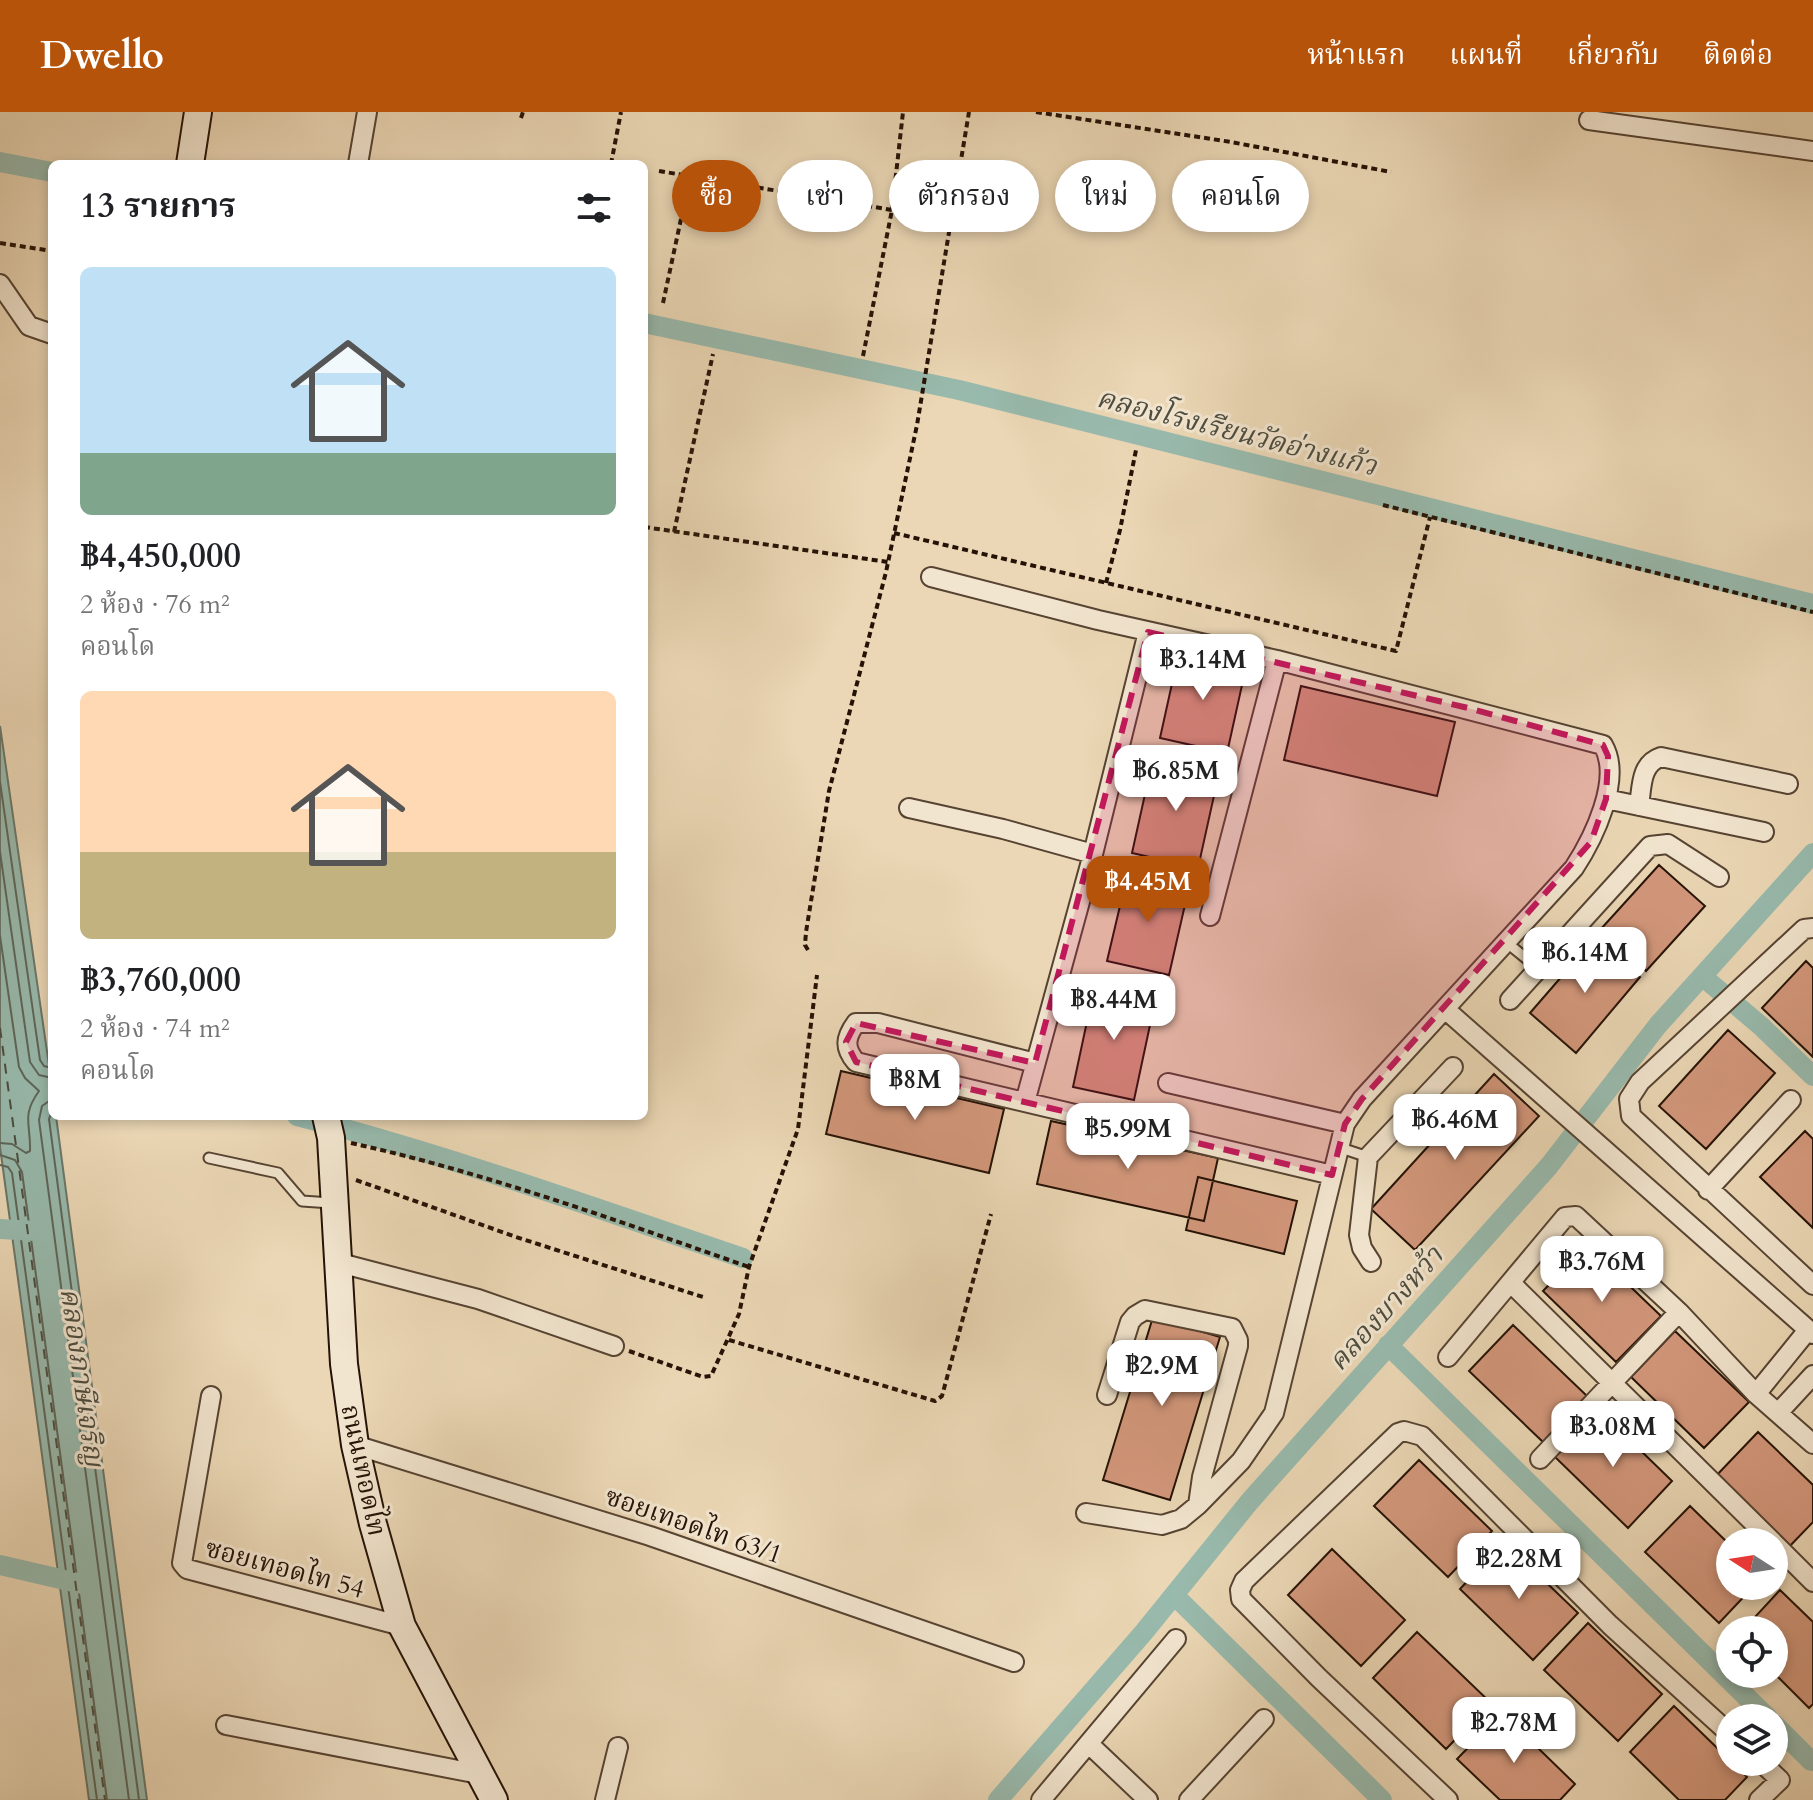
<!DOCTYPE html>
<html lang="th">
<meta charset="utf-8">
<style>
body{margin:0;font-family:Cardo,"Noto Serif Thai",serif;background:#f2f2f2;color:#202124;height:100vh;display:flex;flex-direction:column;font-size:30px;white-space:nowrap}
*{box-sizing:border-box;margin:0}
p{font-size:26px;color:#757577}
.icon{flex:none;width:44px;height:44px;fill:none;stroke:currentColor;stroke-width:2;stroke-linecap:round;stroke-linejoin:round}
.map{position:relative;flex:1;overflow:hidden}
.details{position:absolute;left:48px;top:48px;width:600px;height:960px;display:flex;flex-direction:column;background:#fff;border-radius:12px;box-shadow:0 4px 12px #0003}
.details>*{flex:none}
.top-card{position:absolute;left:672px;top:48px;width:760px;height:72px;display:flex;gap:16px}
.needle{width:52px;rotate:282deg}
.controls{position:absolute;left:1716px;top:1416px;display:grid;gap:16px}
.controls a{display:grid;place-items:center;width:72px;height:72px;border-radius:50%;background:#fff;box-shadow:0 4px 12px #0003;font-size:40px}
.price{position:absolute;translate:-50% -68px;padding:0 18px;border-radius:16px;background:#fff;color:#222;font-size:26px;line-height:52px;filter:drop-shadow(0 2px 4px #0008)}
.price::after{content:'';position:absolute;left:50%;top:48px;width:24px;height:18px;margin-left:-12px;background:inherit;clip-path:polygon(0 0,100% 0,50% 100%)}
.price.active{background:#b45309;color:#fff}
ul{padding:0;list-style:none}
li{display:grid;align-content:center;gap:16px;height:424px;padding:0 32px}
li span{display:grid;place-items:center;height:248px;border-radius:12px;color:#555}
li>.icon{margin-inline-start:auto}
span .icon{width:144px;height:144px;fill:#fffc;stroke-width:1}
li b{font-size:34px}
h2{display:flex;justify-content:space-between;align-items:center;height:96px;padding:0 32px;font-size:34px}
.tag{padding:0 28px;border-radius:36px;background:#fff;box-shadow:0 4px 12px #0003;font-size:28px;line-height:72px}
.tag.active{background:#b45309;color:#fff}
header{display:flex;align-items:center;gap:48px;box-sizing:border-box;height:112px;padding:0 40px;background:#b45309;color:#fff}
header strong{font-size:38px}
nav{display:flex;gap:44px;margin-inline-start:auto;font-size:28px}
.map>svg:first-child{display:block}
.water{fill:#98baad;stroke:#6a776a;stroke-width:2}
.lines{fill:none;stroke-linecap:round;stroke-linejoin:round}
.shore{stroke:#5e665a;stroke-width:2}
.canal{stroke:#98baad;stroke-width:20}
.ferry{stroke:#4d4d40;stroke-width:2;stroke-dasharray:10 8;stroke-linecap:butt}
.building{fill:#d3977b;stroke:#251206;stroke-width:2}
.lane-casing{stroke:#564332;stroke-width:13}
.street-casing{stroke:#564332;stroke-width:22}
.secondary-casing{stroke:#251206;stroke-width:30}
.path{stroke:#251206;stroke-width:4;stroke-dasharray:6 4;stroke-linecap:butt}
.lane{stroke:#f2e5cf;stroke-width:9}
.street{stroke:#f2e5cf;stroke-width:18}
.secondary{stroke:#f2e5cf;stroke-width:26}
.marked{fill:#c2185b;fill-opacity:0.2;stroke:#c2185b;stroke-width:6;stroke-dasharray:16 10;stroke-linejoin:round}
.labels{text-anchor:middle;stroke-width:6;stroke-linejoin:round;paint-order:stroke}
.street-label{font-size:26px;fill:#251206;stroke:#f2e5cf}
.water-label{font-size:28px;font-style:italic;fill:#4d4d40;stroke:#f2e5cf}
</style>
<header>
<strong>Dwello</strong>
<nav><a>หน้าแรก</a><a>แผนที่</a><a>เกี่ยวกับ</a><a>ติดต่อ</a></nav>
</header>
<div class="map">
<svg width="1813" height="1688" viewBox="0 0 1813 1688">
<rect width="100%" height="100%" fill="#ebd7b5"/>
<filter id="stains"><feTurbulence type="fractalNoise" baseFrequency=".0025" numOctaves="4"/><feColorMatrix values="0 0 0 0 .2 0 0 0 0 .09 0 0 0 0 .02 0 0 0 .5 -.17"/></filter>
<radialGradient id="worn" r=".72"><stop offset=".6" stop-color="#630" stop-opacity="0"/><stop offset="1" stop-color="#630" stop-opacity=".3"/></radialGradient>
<path class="water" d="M0,614l52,360v30h4l91,684h-58l-89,-653z"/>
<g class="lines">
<path class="shore" d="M0,670l40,278 4,6 8,2
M0,740l30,210 9,13 13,3
M0,824l19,131 6,11 14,13c-18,25 -8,33 -9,60l-4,2 -14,-9 -12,-1
M52,987l-10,7 -3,14 90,680
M52,999l-3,8 90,681
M0,1043l15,5 7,12 85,628
M0,1053l8,2 4,6 85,627"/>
<path class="canal" d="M0,50l52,10
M644,211l315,67 854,214
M1702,864l60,51 51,49
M297,1004c151,39 298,92 446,142
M0,1117l36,2
M1388,1233l380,373
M0,1453l82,19
M1174,1483l208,205
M1774,1612l37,37
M998,1688l146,-168 106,-131 299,-335 109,-141 155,-172"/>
<path class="ferry" d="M0,916l105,772"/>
</g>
<path class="building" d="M1179,540l67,15 -19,86 -67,-15z
M1301,574l154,36 -18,74 -153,-36z
M1153,646l66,15 -21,95 -66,-15z
M1659,753l46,41 -59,65 -46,-41z
M1128,760l61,15 -20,88 -62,-14z
M1595,826l45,39 -64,76 -46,-40z
M1806,849l7,7v89l-51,-49z
M1095,872l61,13 -22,103 -61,-13z
M1728,918l47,43 -69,76 -47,-43z
M841,959l163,38 -15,64 -163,-39z
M1494,962l45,42 -124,134 -44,-41z
M1051,1009l167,37 -14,63 -167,-37z
M1805,1019l8,8v89l-53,-51z
M1198,1065l99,24 -13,53 -98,-24z
M1587,1133l74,71 -45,46 -73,-71z
M1153,1205l67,20 -50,163 -67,-20z
M1513,1213l74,71 -44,46 -74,-71z
M1675,1219l74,71 -45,46 -73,-71z
M1599,1298l73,71 -44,47 -74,-72z
M1758,1320l55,53v37l-26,27 -73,-71z
M1419,1348l73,71 -44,46 -74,-71z
M1690,1394l40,39v41h24l-35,37 -74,-71z
M1504,1430l74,71 -45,47 -73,-71z
M1332,1437l73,71 -44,46 -73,-71z
M1780,1478l33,32v82l-4,4 -35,-35v-43h-31z
M1588,1511l74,71 -44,47 -74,-71z
M1417,1520l74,71 -45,46 -73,-71z
M1674,1594l73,71 -22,23h-46l-49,-48z
M1502,1601l73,71 -15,16h-60l-43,-41z"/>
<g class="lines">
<defs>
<path id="lane" d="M1506,830l32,26
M1338,1035l30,10
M209,1046l69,15 24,28 29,2"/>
<path id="street" d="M1589,8l224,31
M358,52l9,-52
M0,172l29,42 23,8
M931,465l167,43 179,40 -67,256
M1606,687l158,33
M1639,694c3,-19 1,-42 22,-49l127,27
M909,696l94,21 90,25
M1813,816l-9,1 -164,153 -11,17 2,17 182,169
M1510,888l140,-154 18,-2 51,33
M1445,897l368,325
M1035,951l-157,-40h-22c-11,15 -12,25 0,39l476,113
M1168,971l177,41
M1025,990l68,-248 55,-222
M1708,1078l83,-90
M336,1150l142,37 136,47
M1371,1150l-9,-14 -3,-13 9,-78 85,-90
M1511,1171l262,259
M1448,1245l117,-140 11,-1 103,96 77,82 57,50
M1756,1282l52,-64
M1107,1283l23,-73 5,-6 10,-6 87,18 6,12v6l-36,131 -4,28
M211,1284l-29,167 5,6 215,57
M1778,1301l35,-38
M355,1333l295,91 364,126
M1540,1347l139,-147
M1086,1401l76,12 19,-6 17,-14 43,-44 33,-48 71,-289 17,-25 212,-231c19,-29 49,-89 29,-123l-326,-85
M1774,1431l39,39
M226,1613l253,49
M1090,1633l58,55
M605,1688l13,-53
M1041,1688l135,-161
M1189,1688l75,-81
M1448,1688l-129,-122 -78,-79 -1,-9 4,-9 154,-148 6,-2 18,5 188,189 120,109
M1759,1688l21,-20 -19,-18"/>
<path id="secondary" d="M190,52l8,-52
M326,1004l5,22 13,226 11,81 18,79 29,102 92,174"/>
</defs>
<use href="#lane" class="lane-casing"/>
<use href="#street" class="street-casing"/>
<use href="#secondary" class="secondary-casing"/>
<path class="path" d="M1036,0l195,30 160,30
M521,6l2,-6
M611,52l10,-52
M659,59l233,39
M0,131l52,8
M663,191l27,-126
M863,244l29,-146 11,-98
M1383,393l430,107
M644,415l244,35
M674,420l39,-178
M894,421l502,118 34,-134
M1106,471l14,-53 16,-80
M808,838l-3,-5 1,-13 23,-141 57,-219 31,-147 52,-313
M351,1031c136,30 267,78 398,124
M356,1068l160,57 187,60
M729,1228l206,61 7,-5 49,-182
M629,1239l74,26 8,-1 28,-62 10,-47 49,-138 19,-154"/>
<use href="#lane" class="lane"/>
<use href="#street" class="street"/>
<use href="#secondary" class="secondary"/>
</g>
<path class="marked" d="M1148,520l320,76 135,37 5,11 -2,43 -15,43 -229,257 -17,25 -13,51 -476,-113 -10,-20 10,-19 179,40z"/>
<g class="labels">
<g class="street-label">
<text transform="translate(364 1358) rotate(78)" y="9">ถนนเทอดไท</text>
<text transform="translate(694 1413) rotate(19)" y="9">ซอยเทอดไท 63/1</text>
<text transform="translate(285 1456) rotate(15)" y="9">ซอยเทอดไท 54</text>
</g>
<g class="water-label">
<text transform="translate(1237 319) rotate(14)" y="10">คลองโรงเรียนวัดอ่างแก้ว</text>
<text transform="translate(1385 1196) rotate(-48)" y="10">คลองบางหว้า</text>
<text transform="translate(83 1265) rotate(82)" y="10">คลองภาษีเจริญ</text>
</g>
</g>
<rect width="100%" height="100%" filter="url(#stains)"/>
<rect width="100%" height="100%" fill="url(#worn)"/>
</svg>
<div class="controls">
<a><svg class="needle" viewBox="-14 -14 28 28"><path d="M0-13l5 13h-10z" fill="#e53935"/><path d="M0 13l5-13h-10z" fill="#757577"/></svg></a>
<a><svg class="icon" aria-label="locate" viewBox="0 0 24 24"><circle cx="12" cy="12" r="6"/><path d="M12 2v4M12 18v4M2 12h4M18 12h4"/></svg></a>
<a><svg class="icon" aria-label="layers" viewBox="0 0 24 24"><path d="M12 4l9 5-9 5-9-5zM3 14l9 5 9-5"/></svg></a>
</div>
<b class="price" style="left:1203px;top:590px">฿3.14M</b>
<b class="price" style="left:1176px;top:701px">฿6.85M</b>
<b class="price active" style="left:1148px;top:812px">฿4.45M</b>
<b class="price" style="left:1585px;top:883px">฿6.14M</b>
<b class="price" style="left:1114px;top:930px">฿8.44M</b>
<b class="price" style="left:915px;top:1010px">฿8M</b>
<b class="price" style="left:1455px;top:1050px">฿6.46M</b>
<b class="price" style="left:1128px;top:1059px">฿5.99M</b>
<b class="price" style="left:1602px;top:1192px">฿3.76M</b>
<b class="price" style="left:1162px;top:1296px">฿2.9M</b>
<b class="price" style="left:1613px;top:1357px">฿3.08M</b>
<b class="price" style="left:1519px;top:1489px">฿2.28M</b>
<b class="price" style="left:1514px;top:1653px">฿2.78M</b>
<div class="top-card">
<a class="tag active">ซื้อ</a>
<a class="tag">เช่า</a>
<a class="tag">ตัวกรอง</a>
<a class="tag">ใหม่</a>
<a class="tag">คอนโด</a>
</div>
<section class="details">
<h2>13 รายการ<svg class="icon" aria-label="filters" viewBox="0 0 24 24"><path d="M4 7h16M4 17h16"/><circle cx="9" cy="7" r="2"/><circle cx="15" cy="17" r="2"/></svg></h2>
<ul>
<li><span style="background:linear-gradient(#bfe0f5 75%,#7fa58c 0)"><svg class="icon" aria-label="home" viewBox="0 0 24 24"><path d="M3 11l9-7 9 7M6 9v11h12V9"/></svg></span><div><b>฿4,450,000</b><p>2 ห้อง · 76 m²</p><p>คอนโด</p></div></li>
<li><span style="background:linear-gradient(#ffd9b3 65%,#c2b280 0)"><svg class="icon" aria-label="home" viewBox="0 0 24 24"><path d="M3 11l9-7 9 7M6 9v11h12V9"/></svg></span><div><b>฿3,760,000</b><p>2 ห้อง · 74 m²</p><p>คอนโด</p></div></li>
</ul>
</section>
</div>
